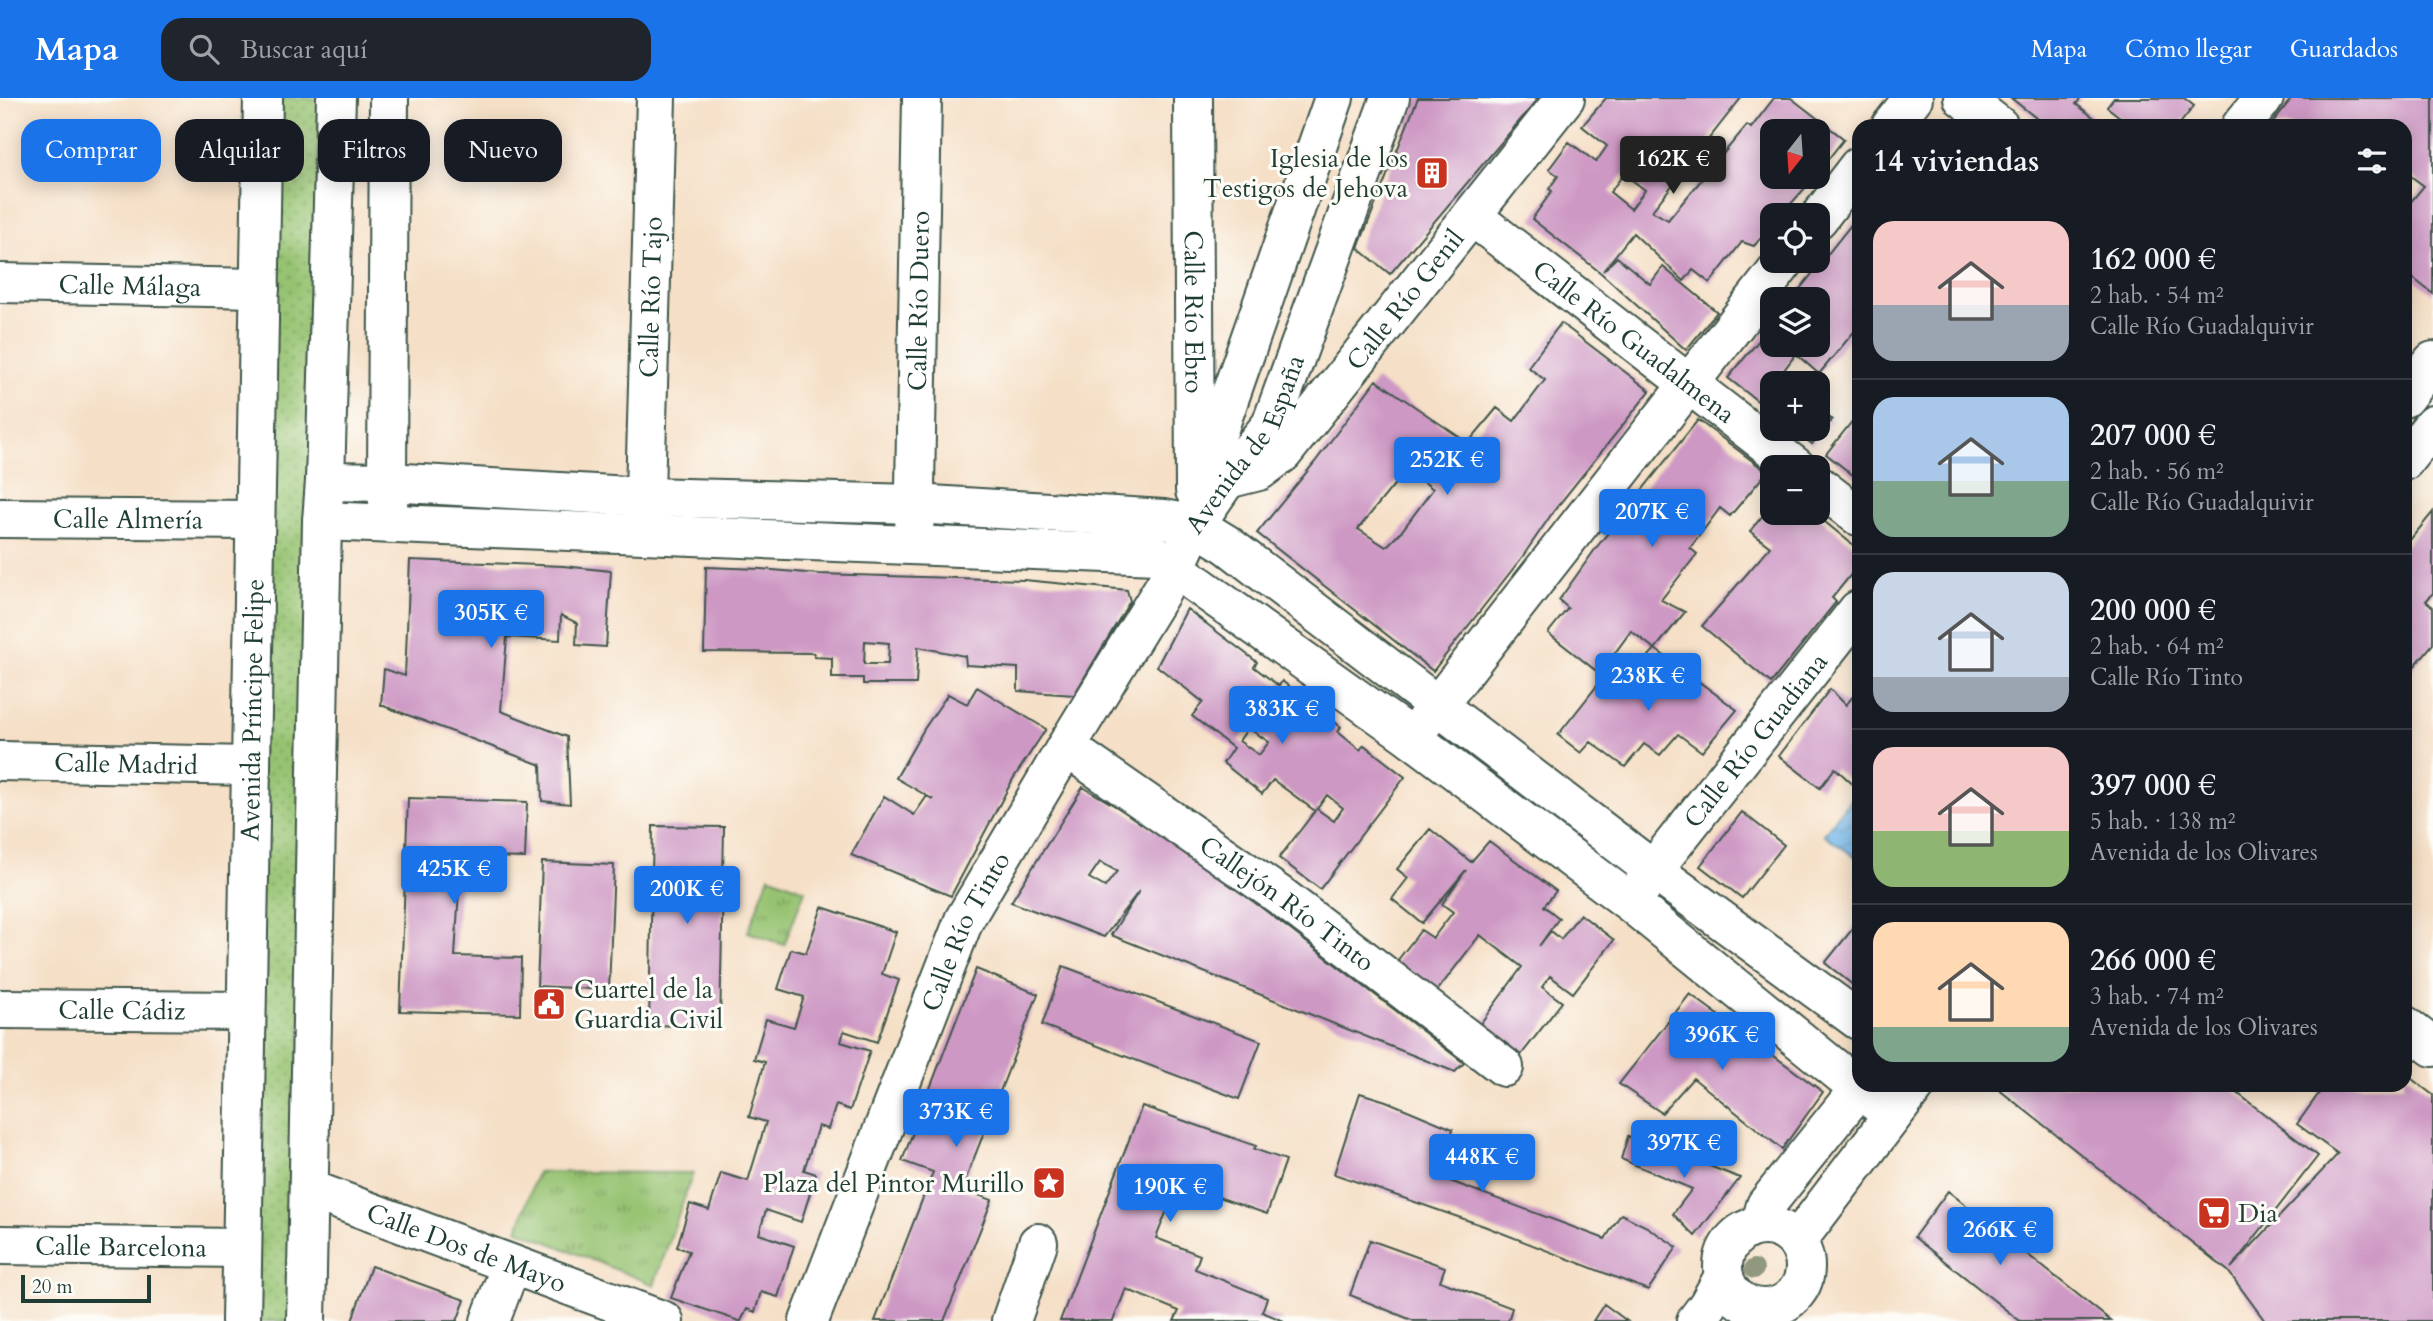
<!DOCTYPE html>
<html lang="es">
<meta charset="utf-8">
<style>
body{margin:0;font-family:Cardo,serif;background:#20242c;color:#f1f3f6;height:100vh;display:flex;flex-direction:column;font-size:26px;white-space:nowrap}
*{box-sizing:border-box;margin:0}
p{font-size:23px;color:#9ea1a6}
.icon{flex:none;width:38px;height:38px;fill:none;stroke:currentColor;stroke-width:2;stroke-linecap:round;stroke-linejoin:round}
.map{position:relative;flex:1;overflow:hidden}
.drawer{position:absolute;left:1852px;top:21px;width:560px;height:973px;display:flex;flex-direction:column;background:#171b24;border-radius:21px;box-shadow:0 4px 18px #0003}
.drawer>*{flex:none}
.hud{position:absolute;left:21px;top:21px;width:665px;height:63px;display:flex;gap:14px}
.needle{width:46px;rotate:197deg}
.controls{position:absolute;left:1760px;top:21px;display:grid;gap:14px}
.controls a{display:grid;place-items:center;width:70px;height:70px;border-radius:14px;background:#171b24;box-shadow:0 4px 18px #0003;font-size:35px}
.scale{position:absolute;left:21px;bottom:18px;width:130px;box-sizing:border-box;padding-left:7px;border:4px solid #1f3d34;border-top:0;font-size:19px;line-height:24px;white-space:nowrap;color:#1f3d34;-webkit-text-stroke:5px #fdfcf7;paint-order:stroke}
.price{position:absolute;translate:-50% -60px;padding:0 16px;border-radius:7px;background:#1a73e8;color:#fff;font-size:23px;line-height:46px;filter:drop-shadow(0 2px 4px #0008)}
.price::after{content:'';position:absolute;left:50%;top:42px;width:21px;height:16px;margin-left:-10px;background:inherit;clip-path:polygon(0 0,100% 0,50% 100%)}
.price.current{background:#222;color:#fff}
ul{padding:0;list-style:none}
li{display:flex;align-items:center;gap:21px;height:175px;padding:0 21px}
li+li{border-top:2px solid #363941}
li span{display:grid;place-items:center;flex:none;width:196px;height:140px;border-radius:21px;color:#555}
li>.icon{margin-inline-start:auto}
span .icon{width:84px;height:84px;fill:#fffc;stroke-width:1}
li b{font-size:30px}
h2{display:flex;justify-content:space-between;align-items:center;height:84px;padding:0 21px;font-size:30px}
.chip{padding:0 24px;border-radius:21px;background:#171b24;box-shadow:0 4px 18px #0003;font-size:24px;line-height:63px}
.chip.current{background:#1a73e8;color:#fff}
header{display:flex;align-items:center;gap:42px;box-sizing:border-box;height:98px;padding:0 35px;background:#1a73e8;color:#fff}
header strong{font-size:33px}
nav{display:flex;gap:38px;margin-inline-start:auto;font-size:24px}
.search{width:490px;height:63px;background:#20242c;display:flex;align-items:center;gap:18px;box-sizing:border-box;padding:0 24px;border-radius:21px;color:#9ea1a6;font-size:26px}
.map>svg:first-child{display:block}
.grass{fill:url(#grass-dots);stroke:#5a8052;stroke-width:2}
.park{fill:url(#park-tufts);stroke:#5a8052;stroke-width:2}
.water{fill:url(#water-waves);stroke:#4a7a8f;stroke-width:2}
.building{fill:#cd98c4;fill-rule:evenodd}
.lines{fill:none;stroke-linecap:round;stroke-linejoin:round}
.minor-casing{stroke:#3f554a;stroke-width:42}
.tertiary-casing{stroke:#3f554a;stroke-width:42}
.secondary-casing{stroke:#3f554a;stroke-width:42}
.minor{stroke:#fff;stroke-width:38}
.tertiary{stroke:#fff;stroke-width:38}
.secondary{stroke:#fff;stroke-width:38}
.tree{fill:#90987e}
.labels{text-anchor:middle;stroke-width:6;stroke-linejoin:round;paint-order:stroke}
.poi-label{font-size:26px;fill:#1f3d34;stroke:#fdfcf7;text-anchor:end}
.street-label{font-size:26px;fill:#1f3d34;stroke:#fdfcf7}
</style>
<header>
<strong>Mapa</strong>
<div class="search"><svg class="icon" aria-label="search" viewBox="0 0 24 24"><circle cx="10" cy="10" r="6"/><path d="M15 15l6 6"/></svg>Buscar aquí</div>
<nav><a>Mapa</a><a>Cómo llegar</a><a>Guardados</a></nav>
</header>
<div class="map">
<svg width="2433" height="1223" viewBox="0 0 2433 1223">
<defs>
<pattern id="grass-dots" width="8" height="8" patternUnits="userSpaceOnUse" patternTransform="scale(1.75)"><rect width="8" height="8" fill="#96c371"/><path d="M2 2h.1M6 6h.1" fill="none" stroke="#7aa05e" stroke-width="1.8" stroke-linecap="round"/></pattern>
<pattern id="park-tufts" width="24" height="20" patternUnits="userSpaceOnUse" patternTransform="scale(1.75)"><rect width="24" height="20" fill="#96c371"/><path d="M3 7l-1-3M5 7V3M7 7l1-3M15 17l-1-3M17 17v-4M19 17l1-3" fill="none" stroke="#7aa05e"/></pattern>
<pattern id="water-waves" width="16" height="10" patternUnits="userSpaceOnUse" patternTransform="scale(1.75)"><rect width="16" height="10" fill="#74b8ea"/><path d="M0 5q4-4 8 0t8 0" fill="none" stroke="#5f97be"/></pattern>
</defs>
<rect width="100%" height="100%" fill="#fdfcf7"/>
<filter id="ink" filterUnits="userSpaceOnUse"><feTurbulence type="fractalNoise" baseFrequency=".0143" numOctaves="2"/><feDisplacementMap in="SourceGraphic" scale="14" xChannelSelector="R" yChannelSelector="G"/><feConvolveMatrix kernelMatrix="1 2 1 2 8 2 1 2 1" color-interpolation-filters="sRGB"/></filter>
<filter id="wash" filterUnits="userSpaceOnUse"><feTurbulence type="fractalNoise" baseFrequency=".00686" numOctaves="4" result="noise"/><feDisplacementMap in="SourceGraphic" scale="28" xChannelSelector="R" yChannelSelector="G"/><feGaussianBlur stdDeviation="1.57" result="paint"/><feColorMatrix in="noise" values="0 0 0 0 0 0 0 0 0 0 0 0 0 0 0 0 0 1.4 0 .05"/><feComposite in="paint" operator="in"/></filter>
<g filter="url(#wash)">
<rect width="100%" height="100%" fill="#f5dfc6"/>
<path class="grass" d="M262,0h58l-25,1223h-46z"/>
<path class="park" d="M769,778l36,14 -21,55 -36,-13z
M537,1074l156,1 -39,112 -136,-55z"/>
<path class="water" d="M1858,691v64l-3,4 -31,-23z"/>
<g id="blocks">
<path class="building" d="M1418,0h121l-149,176 -32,-26z
M1606,0h135l-89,113 16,9 79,-95 4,3 23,-30h17l53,41 -26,33v-41h-45v46h42l-34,38h-8v9l-19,22 -12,-4 -32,41 -17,-13 -9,11 -51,-48 -30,38 14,-14 33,27 13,-17 54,45 -31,38 -85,-77 -69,-54 20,-28 -3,-2 9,-13 -9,-7 20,-27 27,20 11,-16 -25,-20zM1624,76l21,16 -14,19 -21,-17z
M2011,0h70l-5,6 29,22h-59z
M2114,0h70l10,8 -16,20h-57l4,-5 -18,-14z
M2292,0h141v196l-29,-23v-61l20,-24 -20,-15v-45h-134z
M1858,118v111l-39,47 -23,-20 -18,24 7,5h-12v30l-45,-35 45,-55v22h45v-46h-26z
M1561,225l89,68 -97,121 -30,44 -90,115 -176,-138 58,-71 61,-82 92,63 29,-35 17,13 31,-41 -17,-13zM1407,371l26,20 -32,43 -15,15 -28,-18z
M1818,311l14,11 -20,24 -19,-15h25z
M1858,316v65l-32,-25z
M1698,322l69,52 -37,44 -10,-8 -30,40 7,6 -36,46 24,12 -30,37 -24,-18 -19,26 4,4 -12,16 -56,-44 20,-25 -9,-8 37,-52z
M1773,405v10h41l44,36v17l-26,32 4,4 -65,81 -69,-57 68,-79 -20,-16z
M2433,414v81l-7,8 7,6v37l-29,35v-132z
M410,462l153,6 48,5 -5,76 -30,-2 1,-22 -16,-8 -1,25 -53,-3 -6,74 66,26 3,67 -28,-3 -1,-36 -160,-60 3,-36 21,7zM465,502l19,1v19h-21z
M706,469l55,2 57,5 206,6 103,10 3,11 -56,94 -56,-4v-23l-52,-3 -1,-9 -47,-9 -2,37h-53v-6h-31v-20l-18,-1v-4l-110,-1zM865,543l24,2 -1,21h-24z
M1187,511l70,53 -3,5 25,19 3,-5 59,46 -3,5 22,18 4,-5 41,32 -85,112 -41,-31 36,-47 -42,-31 -11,14 -39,-31 10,-15 -41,-32 11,-14 -46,-36zM1248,630l21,14 -10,13 -20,-14zM1327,697l16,13 -9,13 -17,-12z
M1655,551l82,61 -35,42 -24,-18 -18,21 -16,-11 -19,23 -34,-25 -10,11 -23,-18 46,-58 18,14 10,-16z
M977,589l69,42 -33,50 -62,117 -100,-41 33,-59 30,19 13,-19 7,4 -38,-22 28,-49 24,-35 19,10z
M1830,591l16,16 12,-15v99l-23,-21 -15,20 -41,-32z
M1083,689l93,55 288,221 -9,9 -344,-137 28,-44 -35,46 -93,-35zM1100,764l17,9 -12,16 -16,-9z
M408,700l119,4 -2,56 -64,-2 -6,100 66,2 -1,56 -120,-3z
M1742,714l42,33 -42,53 -42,-32z
M653,728l71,1 -4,200 -71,-2z
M1430,731l41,33 18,-21 67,50 -12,15 15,12 -20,28 12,-15 10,8 19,-25 34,26 -41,53 -23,-17 -8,11 20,15 -41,53 -41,-31 42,-57 -42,-32 -46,60 -40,-30 27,-35 12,8 20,-26 -11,-8 24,-34 -44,53 -30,-24 16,-21 -11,-9z
M542,764l72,3 -5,125 -72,-4z
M822,809l74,25 -14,42 17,6 -22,62 -33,-11 -3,11 29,9 -20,59 -14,-5 -8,24 -10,-3 -14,44 12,4 -15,48 -35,-12 -7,24 35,12 -16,51 -17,-5 -6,20 -8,-3 -6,12h-2l-68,-23 18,-47 -12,-4 13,-43 19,6 12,-37 27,8 18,-59 -17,-5 16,-55 -11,-3 12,-40 28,8 10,-30 -26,-8 13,-40 15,4z
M1858,824v67l-33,-26z
M1063,868l198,75 -22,58 -197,-74z
M976,871l62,25 -76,195 30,11 -48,121h-69l58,-149 -31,-11z
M1690,896l133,98 -41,57 -89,-71 -31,35 -43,-29z
M2404,975l29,22v226h-168l-37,-50 -235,-186h234l91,71 -87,112 107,-114 -41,-30 28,-39h79z
M1360,995l26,8 67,28 -14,48 166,62 16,-25 26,13 30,20 -29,43 -164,-64 -150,-52z
M1142,1008l114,40 -2,3 32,11 -19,54 -89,-31 -22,55 44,17 -5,14 72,29 -5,14 22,9h-110l5,-10 -53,-22 -13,32h-53z
M1628,1038l9,4 1,-2 102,40 -45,58 -22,-22 19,-25 -71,-30z
M1948,1093l163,130h-91l-106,-84z
M1370,1142l75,27 -5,14 72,27 -4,13h-94l-64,-26z
M371,1168l94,34 -8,21h-105z
M1604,1206l23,17h-34z"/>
</g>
</g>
<g filter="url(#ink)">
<use href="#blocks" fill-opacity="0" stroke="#3f554a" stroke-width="2"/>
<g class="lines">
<defs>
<g id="minor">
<path id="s1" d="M1193,0l2,393"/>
<path d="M1963,0l36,28"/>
<path d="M1891,28l22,-28"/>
<path d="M2241,28l23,-28"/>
<path id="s2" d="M1472,118l324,251"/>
<path d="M1818,121l40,-52"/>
<path id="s3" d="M0,185l260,5"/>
<path id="s4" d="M1227,381l32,-8 24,-18 282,-355"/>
<path d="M1818,387l40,31"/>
<path id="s5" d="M0,420l255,2"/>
<path d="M389,424l-2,-40 2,-384"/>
<path id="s6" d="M644,432l12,-432"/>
<path id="s7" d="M914,446l8,-446"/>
<path d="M1412,640l373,-477"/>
<path id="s8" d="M1066,649l216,150 222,170"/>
<path id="s9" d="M0,663l251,5"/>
<path id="s10" d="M1634,801l19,-29 205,-260"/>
<path id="s11" d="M0,911l246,2"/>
<path d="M2404,927l29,22"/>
<path id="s12" d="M0,1147l242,3"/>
<path id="s13" d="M241,1223l22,-1223"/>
<path d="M490,1223l21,-56"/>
<path d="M1011,1223l27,-78"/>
</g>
<g id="tertiary">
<path d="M2404,300l29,-37"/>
<path d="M2404,363l29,-36"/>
<path d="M325,383l62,1 260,15 268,7 249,15 31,6 31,19 427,326 205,150"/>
<path d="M1197,413l5,-34 132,-379"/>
<path d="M322,423l834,34 256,183 219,165 261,212"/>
<path id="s14" d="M309,1091l355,132"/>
<path d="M1760,1128l6,-21 96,-120"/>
<circle cx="1764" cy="1169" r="41"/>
<path d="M1797,1143l119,-156"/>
<path id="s15" d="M809,1223l155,-401 102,-173 109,-178 20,-44 32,-46 44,-54 119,-327"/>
<path d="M1696,1223l12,-16 16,-29"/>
</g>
<path id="secondary" d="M306,1223l16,-800 3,-40 11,-383"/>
</defs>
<use href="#minor" class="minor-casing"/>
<use href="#tertiary" class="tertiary-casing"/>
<use href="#secondary" class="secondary-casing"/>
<use href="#minor" class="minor"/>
<use href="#tertiary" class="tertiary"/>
<use href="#secondary" class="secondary"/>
</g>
<circle class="tree" cx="1754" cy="1171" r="10"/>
</g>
<defs>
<symbol id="building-square" viewBox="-11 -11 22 22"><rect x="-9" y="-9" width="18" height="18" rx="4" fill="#c8321e" stroke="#fdfcf7"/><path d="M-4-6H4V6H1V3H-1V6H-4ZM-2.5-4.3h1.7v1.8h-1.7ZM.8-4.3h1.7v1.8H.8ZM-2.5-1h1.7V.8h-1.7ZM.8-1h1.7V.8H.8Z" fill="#fff"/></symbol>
<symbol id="civic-square" viewBox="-11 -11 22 22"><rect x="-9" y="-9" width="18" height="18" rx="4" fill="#c8321e" stroke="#fdfcf7"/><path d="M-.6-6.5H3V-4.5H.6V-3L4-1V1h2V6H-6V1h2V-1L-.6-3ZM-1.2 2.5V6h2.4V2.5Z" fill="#fff"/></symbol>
<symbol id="sight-square" viewBox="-11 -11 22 22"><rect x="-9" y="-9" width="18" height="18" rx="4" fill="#c8321e" stroke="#fdfcf7"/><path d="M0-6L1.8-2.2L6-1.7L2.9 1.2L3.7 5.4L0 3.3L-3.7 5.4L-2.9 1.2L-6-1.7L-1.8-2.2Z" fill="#fff"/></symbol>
<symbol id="supermarket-square" viewBox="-11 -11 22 22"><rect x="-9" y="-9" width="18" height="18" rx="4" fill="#c8321e" stroke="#fdfcf7"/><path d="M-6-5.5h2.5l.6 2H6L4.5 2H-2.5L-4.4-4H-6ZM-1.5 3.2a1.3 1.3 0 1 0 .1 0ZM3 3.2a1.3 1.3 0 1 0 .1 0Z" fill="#fff"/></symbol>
</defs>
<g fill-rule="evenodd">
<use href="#building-square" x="1413" y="56" width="38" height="38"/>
<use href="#civic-square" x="530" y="887" width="38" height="38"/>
<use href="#sight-square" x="1030" y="1066" width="38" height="38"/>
<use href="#supermarket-square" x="2195" y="1096" width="38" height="38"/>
</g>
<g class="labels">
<g class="poi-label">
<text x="1408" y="69">Iglesia de los<tspan x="1408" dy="30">Testigos de Jehova</tspan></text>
<text x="574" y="900" text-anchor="start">Cuartel de la<tspan x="574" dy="30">Guardia Civil</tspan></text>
<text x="1024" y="1094">Plaza del Pintor Murillo</text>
<text x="2238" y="1124" text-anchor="start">Dia</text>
</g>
<g class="street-label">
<text dy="9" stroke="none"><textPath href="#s3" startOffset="130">Calle Málaga</textPath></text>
<text dy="9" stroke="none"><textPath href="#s6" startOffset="233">Calle Río Tajo</textPath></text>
<text dy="9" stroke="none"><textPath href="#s4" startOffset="259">Calle Río Genil</textPath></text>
<text dy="9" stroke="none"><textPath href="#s7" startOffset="243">Calle Río Duero</textPath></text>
<text dy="9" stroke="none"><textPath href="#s1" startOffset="214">Calle Río Ebro</textPath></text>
<text dy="9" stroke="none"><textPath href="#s2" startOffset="205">Calle Río Guadalmena</textPath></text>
<text dy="9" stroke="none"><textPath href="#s15" startOffset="984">Avenida de España</textPath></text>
<text dy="9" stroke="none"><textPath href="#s5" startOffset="128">Calle Almería</textPath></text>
<text dy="9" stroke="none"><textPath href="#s13" startOffset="611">Avenida Príncipe Felipe</textPath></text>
<text dy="9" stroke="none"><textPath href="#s10" startOffset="200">Calle Río Guadiana</textPath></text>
<text dy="9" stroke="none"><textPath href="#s9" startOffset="126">Calle Madrid</textPath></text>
<text dy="9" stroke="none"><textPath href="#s8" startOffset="271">Callejón Río Tinto</textPath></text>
<text dy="9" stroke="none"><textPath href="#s15" startOffset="420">Calle Río Tinto</textPath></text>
<text dy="9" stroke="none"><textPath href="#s11" startOffset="122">Calle Cádiz</textPath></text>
<text dy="9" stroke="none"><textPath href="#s12" startOffset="121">Calle Barcelona</textPath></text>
<text dy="9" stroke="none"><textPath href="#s14" startOffset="168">Calle Dos de Mayo</textPath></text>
</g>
</g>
</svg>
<div class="controls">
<a><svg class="needle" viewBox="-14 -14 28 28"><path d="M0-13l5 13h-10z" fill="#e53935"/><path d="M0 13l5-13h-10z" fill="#9ea1a6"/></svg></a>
<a><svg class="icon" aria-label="locate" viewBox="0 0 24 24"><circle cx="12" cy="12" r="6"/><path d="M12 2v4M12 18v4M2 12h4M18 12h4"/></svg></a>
<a><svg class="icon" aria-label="layers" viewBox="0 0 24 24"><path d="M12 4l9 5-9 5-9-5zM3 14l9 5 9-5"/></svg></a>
<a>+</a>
<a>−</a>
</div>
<div class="scale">20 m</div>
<b class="price current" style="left:1673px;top:98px">162K €</b>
<b class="price" style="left:1447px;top:399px">252K €</b>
<b class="price" style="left:1652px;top:451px">207K €</b>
<b class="price" style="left:491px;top:552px">305K €</b>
<b class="price" style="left:1648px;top:615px">238K €</b>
<b class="price" style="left:1282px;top:648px">383K €</b>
<b class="price" style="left:454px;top:808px">425K €</b>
<b class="price" style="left:687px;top:828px">200K €</b>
<b class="price" style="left:1722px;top:974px">396K €</b>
<b class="price" style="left:956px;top:1051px">373K €</b>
<b class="price" style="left:1684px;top:1082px">397K €</b>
<b class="price" style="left:1482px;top:1096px">448K €</b>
<b class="price" style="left:1170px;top:1126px">190K €</b>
<b class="price" style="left:2000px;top:1169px">266K €</b>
<div class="hud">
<a class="chip current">Comprar</a>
<a class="chip">Alquilar</a>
<a class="chip">Filtros</a>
<a class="chip">Nuevo</a>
</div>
<section class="drawer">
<h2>14 viviendas<svg class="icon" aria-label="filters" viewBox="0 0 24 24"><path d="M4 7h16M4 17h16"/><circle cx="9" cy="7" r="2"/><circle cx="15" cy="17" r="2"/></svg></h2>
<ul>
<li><span style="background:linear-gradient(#f6c9c9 60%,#9aa5b1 0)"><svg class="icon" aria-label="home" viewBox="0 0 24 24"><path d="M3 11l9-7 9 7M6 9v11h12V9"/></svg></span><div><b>162 000 €</b><p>2 hab. · 54 m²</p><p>Calle Río Guadalquivir</p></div></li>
<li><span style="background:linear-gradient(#a9c7e8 60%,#7fa58c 0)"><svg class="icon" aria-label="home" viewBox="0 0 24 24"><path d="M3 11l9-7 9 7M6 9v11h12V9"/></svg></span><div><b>207 000 €</b><p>2 hab. · 56 m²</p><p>Calle Río Guadalquivir</p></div></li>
<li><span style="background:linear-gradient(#c9d6e8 75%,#9aa5b1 0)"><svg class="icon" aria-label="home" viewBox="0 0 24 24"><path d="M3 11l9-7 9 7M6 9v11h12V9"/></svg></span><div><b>200 000 €</b><p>2 hab. · 64 m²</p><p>Calle Río Tinto</p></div></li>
<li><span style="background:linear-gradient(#f6c9c9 60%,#8fb573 0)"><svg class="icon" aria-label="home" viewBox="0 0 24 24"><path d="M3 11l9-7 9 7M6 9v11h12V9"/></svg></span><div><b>397 000 €</b><p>5 hab. · 138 m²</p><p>Avenida de los Olivares</p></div></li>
<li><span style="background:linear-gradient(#ffd9b3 75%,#7fa58c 0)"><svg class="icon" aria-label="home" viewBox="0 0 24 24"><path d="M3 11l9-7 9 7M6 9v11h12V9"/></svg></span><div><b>266 000 €</b><p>3 hab. · 74 m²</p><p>Avenida de los Olivares</p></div></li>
</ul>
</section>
</div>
